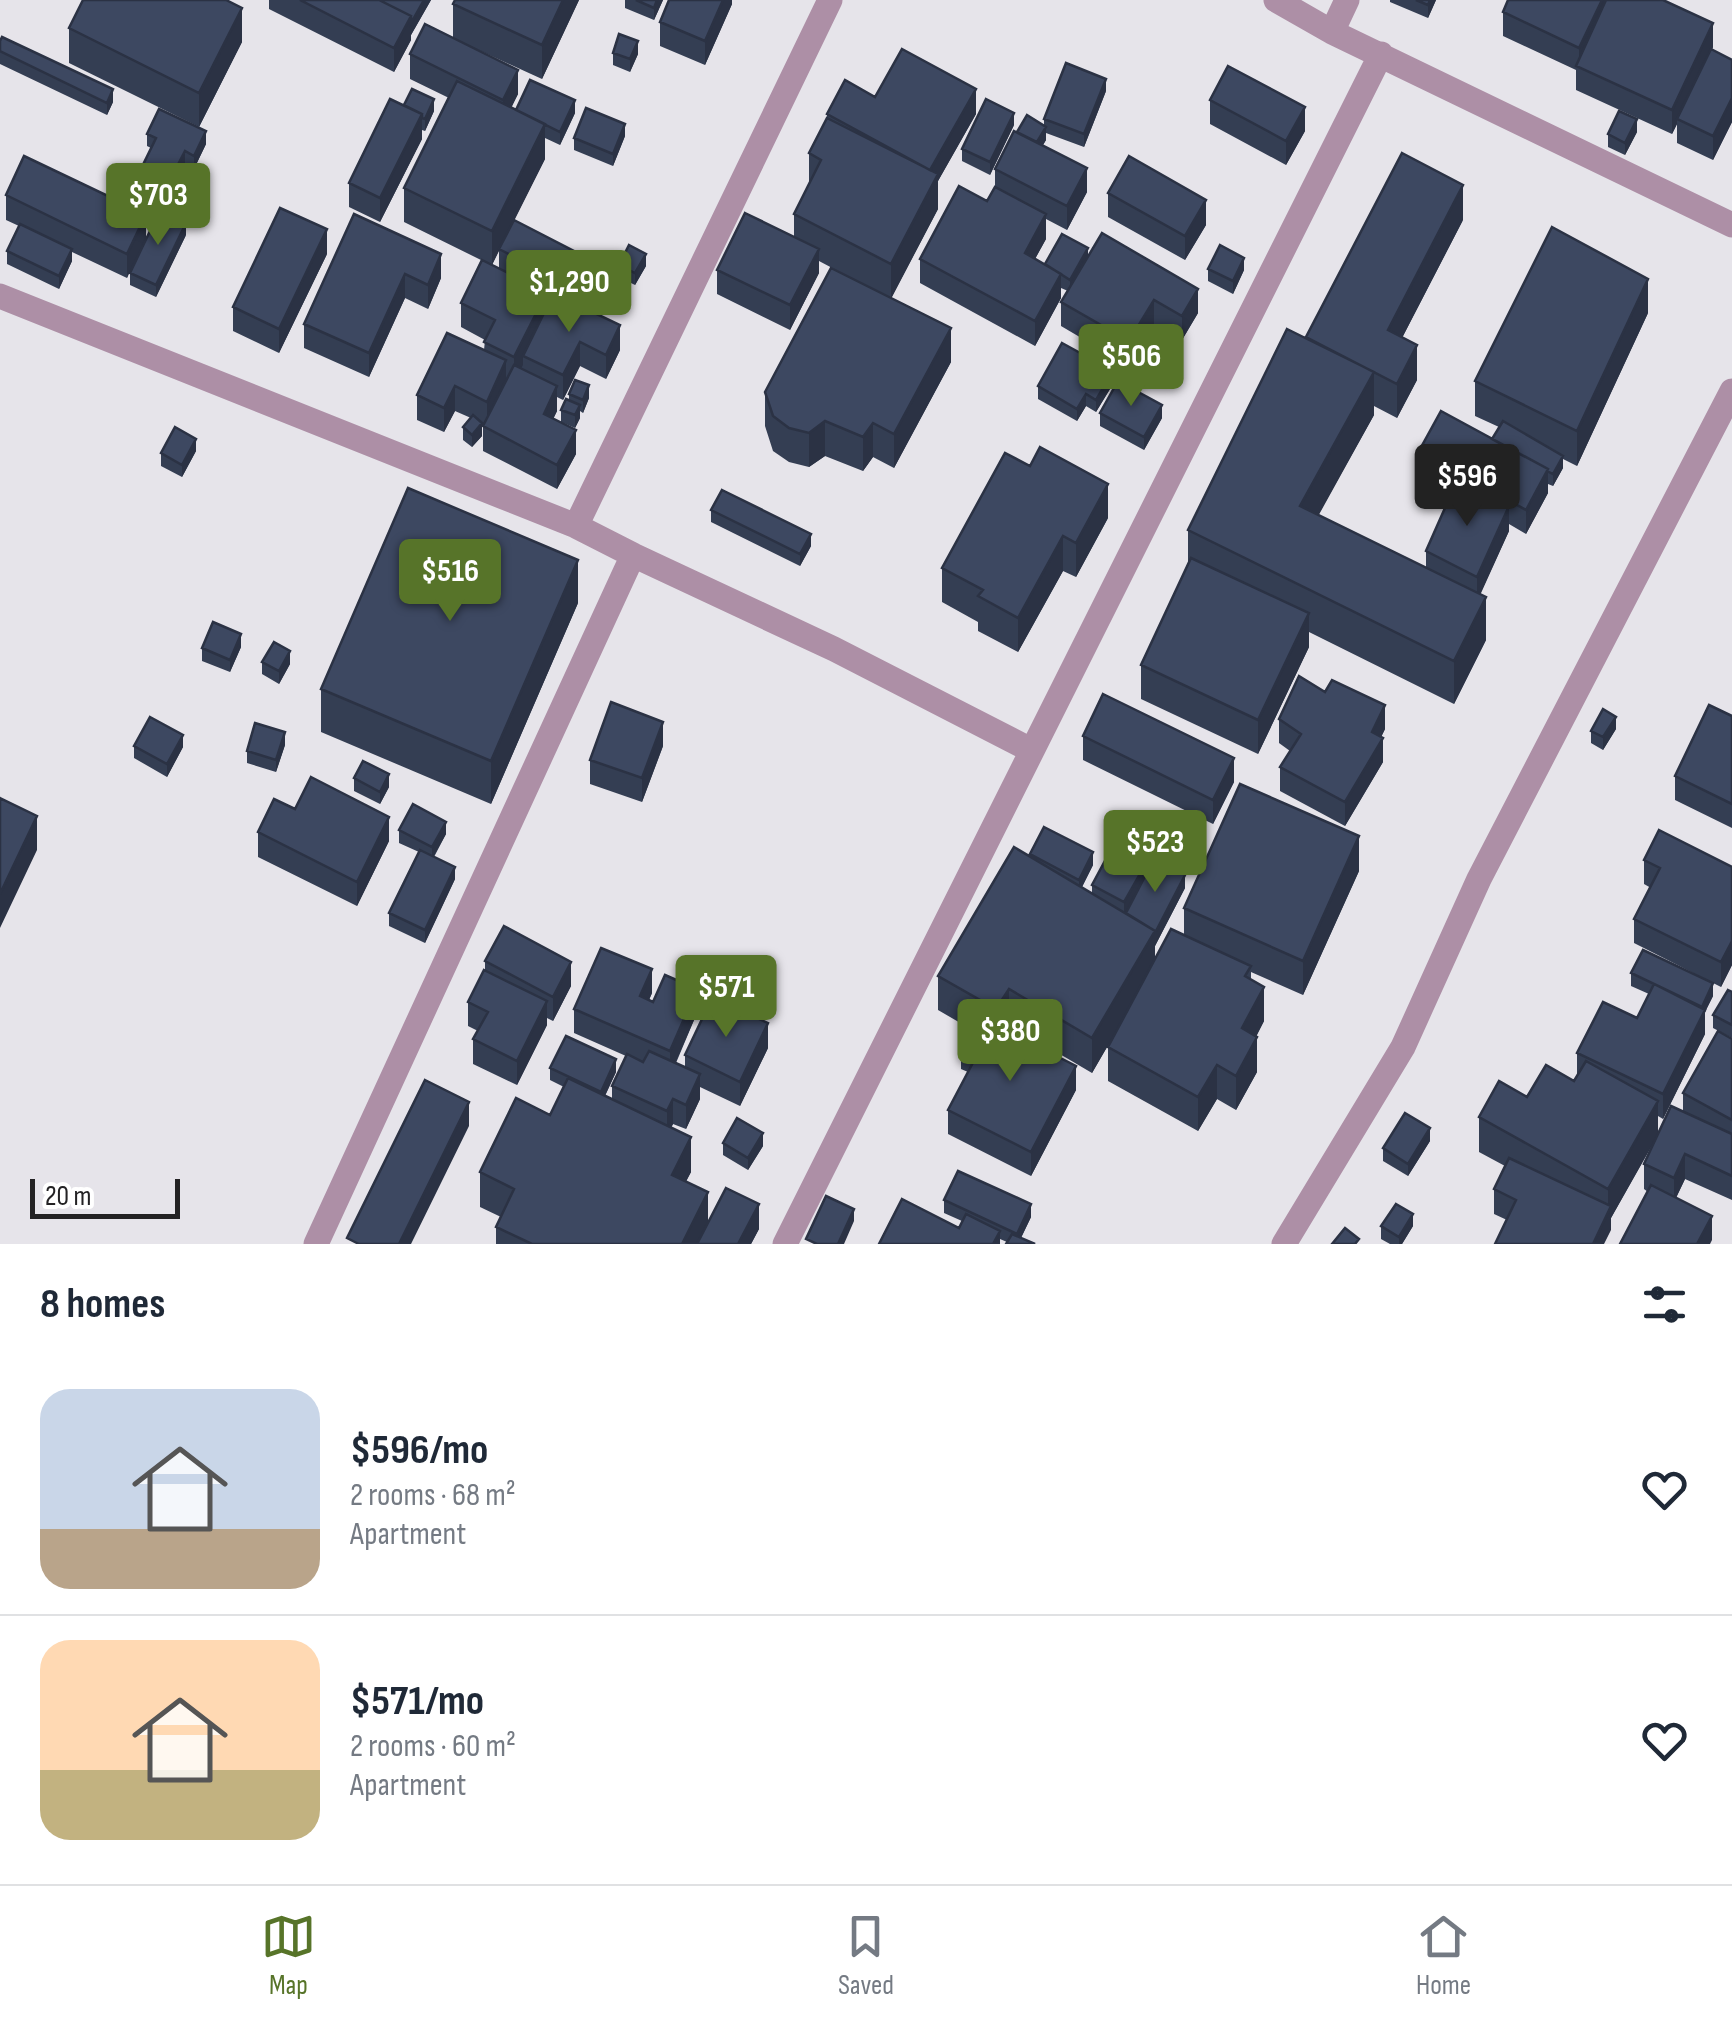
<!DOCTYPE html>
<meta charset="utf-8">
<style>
body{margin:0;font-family:"Sofia Sans Condensed",sans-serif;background:#f2f2f3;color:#1f2937;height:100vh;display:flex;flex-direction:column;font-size:38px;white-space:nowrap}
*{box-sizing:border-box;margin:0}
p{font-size:32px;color:#747a83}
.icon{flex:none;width:55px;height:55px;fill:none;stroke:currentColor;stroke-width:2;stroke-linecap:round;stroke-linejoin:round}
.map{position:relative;height:1244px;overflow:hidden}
.drawer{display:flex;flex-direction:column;background:#fff;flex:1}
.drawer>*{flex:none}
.scale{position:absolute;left:30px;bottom:25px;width:150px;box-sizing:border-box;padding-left:10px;border:5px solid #232224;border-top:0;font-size:28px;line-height:35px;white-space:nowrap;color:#232224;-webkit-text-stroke:8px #fff;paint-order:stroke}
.price{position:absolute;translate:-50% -85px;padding:0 22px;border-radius:10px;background:#577429;color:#fff;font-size:32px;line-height:65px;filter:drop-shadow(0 2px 5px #0008)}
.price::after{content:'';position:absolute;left:50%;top:60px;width:30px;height:22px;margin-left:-15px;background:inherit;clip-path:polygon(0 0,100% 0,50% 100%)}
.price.on{background:#222;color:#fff}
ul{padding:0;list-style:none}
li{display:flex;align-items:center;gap:30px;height:250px;padding:0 40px}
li+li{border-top:2px solid #e0e1e3}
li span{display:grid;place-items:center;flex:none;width:280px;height:200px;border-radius:30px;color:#555}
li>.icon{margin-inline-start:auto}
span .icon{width:120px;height:120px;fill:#fffc;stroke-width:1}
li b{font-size:42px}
h2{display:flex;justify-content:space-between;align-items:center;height:120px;padding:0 40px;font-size:42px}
.dock{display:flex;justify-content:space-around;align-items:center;height:140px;border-top:2px solid #e0e1e3;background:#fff;font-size:28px;color:#747a83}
.dock a{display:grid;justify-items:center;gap:5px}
.dock .on{color:#577429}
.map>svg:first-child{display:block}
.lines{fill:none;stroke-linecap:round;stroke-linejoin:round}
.street{stroke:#ad8fa6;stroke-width:25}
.wall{fill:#343e53;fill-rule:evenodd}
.shaded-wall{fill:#2b3244}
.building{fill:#3d4861;stroke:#2b3244;stroke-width:2.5}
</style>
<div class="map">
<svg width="1732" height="1244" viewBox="0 0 1732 1244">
<rect width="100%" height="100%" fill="#e6e4ea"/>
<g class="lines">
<path class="street" d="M1276,0l56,32 400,193
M1332,32l15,-32
M0,296l576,230 57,29 -317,689
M576,526l254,-526
M633,555l201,94 197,101
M785,1244l596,-1190
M1284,1244l119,-197 76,-168 253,-488"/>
</g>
<path class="wall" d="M269,0h162l-20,35v5l-17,32 -125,-63z
M455,0h124l-37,79 -81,-37 57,52 -7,13 5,3 59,3 -15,32 -15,-7v21l-31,61 91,71 -11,22 26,37 -14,29 -26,-13 -17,34 -6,-3v14l-4,8 23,35 -19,35 -74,-38v-26l-1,-1v12l-10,11 -9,-7v-13l8,-9 -16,-7 -11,21 -27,-12v-25l67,-45 1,-10 -24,-13v-24l20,-43 -77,-38v-34l45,-90 -39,-19v-25l43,-16v-34zM499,250v18l-7,-3zM547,298l12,6 -3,5 -9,-3z
M625,0h38l-9,20 -29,-12z
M732,0v4l-27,61 -45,-19v-24z
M1390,0h46l-8,18 -38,-16z
M1503,12l210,35 -1,3 20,10v62l-19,38 -36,-17v-19l-5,10 -96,-44v-20l-73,-34z
M69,28l173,14 -43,85 -130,-64z
M0,41l113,61 -6,13 -107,-51z
M613,53l25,1 -8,18 -17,-7z
M1106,91l-22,56 -38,-14v7l-3,5 44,47 -20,38 -21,-11v20l-11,20 10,5 43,-8 110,57 -16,27 -28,-16 -25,42 -68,-40v-24l7,-11 -7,-3v10l-26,48 -115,-63v-24l67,-58 8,-14v-18l22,-37 27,-7v-6z
M875,97l101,17 -38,67v28l-47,89 60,64 -57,106 -21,-11 -10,14 -38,-15 -16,11 -20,-5 -16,-11 -8,-25v-34l88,-113 -34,-18v12l-29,57 -73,-36v-24l77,-34v-22l15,-30v-31l18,-34v-5z
M1210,100l95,31 -19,34 -76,-41z
M404,105l30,6 -9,20 -3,-1v9l-42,83 -31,-15v-24z
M1014,125l-24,50 -28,-14v-12z
M1637,132l-12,23 -17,-8v-13z
M147,134l59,10 -12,25 -9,-5 -17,33 -28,-13v-13l11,-23 -4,-2z
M625,136l-12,30 -39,-16v-12z
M1108,193l98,32 -21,35 -77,-43z
M6,195l140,19 -19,64 -55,-26v9l-13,28 -52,-25v-13l12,-25 -13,-6z
M354,214l87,64 -13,31 -23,-11 -36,79 -65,-29v-24z
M1463,220l-61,118 15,42 -20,38 -23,-12v9l-56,100 108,53v-17l25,-58 -32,-17v-25l73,-12 7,-12 -24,-11v-35l173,-68 -71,153 -14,-7v9l-10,18 -5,-2v9l-22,41 -17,-10v7l-29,63 6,46 -32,64 -145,-72v15l-51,107 -117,-55v-34l47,-100v-35l118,-192z
M186,235l-30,62 -26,-12v-12z
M327,254l-48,99 -46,-22v-24z
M619,265l27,1 -11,19 -16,-8z
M1208,269l36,1 -11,24 -25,-13z
M1113,384l-17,28 -10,-6 -9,15 -39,-22v-13z
M569,394l20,4 -6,15 -3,-2v7l-5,10 -14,-6v-12l8,-10z
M1100,413l62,5 -18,32 -44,-24z
M196,451l-14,26 -21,-11v-13z
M711,510l100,36 -11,20 -89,-44z
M1108,518l-32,59 -13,-6 -45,81 -40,-21v-9l-36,-20v-34z
M578,603l-87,201 -170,-72v-43z
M241,647l-11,25 -28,-11v-13z
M262,662l28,2 -11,20 -17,-10z
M1732,716v112l-57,-28v-24z
M1279,719l106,10 -4,8 2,25 -38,64 -65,-35v-24l10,-16 -11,-8z
M1616,729l-13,21 -12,-7v-12z
M1083,736l151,46 -21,42 -130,-64z
M285,745l-9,27 -29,-9v-12z
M134,746l49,1 -16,30 -33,-19z
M663,746l-21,56 -52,-18v-24z
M354,778l35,9 -9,17 -26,-13z
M295,809l94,32 -32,65 -99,-49v-25z
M399,830l47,4 -12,23 21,22 -30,64 -36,-17v-13l30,-61 -20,-9z
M1030,854l63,11 -11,22 10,6v-8l62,-26 31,29 -30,58v11l29,-22v-27l175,-37 -56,124 -52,-23v7l13,42 -8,16 1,35 -21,38 -19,-11 -19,32 -90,-50v-34l4,-9 -20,35 -83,-49 -4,6 71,60 -45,86 -83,-42v-24l20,-38 -7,-3v-25l8,-16 -31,-18v-34l92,-120z
M1644,860l88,7v98l-11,22 -87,-44v-24l17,-31 -7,-4z
M485,961l86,25 -18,35 -6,-3v7l-30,60 -44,-21v-25l5,-8 -10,-5v-24l17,-32z
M1631,973l82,23 -8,16v22l-42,85 -5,-3v17l25,-21v-19l49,-54v161l-47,-21 -9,19 36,42 -68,-51v-25l9,-21 -42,75v12l-104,-10 -13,-6v-25l11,-23 -26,-14v-35l48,-20 47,-16 3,-6v-22l60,-35 12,-24 -18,-8z
M1732,992v46l-19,-10v-13z
M652,993l-3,7 48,13 -21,50 9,4v-12l83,-7 -28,58 -40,-19v12l-14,30 -13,-5 -2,4 20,44 -5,9 22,41 51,7 -8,15h-255v-17l5,-10 -21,-10v-35l70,-57 14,-28 -14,-7v-12l66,4 -11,24 7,3v-13l14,-30 -52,-23v-24z
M1430,1141l-22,35 -25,-15v-13z
M723,1143l40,3 -15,24 -25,-15z
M944,1200l87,17 -10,21 -14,4 -7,-3v5l-41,-16 3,-7 -18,-8z
M1381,1226h32l-11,18h-12l-9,-5z"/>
<path class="shaded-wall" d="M424,0h7l-20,35v5l-17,32v-24l17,-32z
M563,0h16l-37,79v-34z
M657,0h6l-9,20v-12z
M723,0h9v4l-27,61v-24z
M1430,0h6l-8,18v-13z
M1602,0h9l-32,68v-20z
M242,8v34l-43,85v-34z
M1713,23v24l-34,73 -2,-1v5l-5,10v-24z
M638,41v13l-8,18v-13z
M518,70v24l-15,31v-25z
M1106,79v12l-22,56v-13z
M113,89v13l-6,13v-12z
M976,89v25l-38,67v28l-47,90v-35l39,-93z
M1732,98v24l-19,38v-24z
M434,99v12l-9,20v-12z
M575,100v13l-15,32v-13z
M1305,107v24l-19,34v-24z
M1014,113v12l-24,50v-13z
M422,114v25l-42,83v-24z
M1637,119v13l-12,23v-12z
M545,124v35l-53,106v-34z
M625,124v12l-12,30v-12z
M1046,127v13l-11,18v-13z
M206,131v13l-12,25v-13z
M185,151v13l-17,33v-13z
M1087,168v24l-20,38v-24z
M1463,185v35l-75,145v-35z
M1206,200v25l-21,35v-24z
M146,214v25l-19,39v-24z
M1046,214v25l-21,38v-24z
M186,223v12l-30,62v-12z
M327,229v25l-48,99v-24z
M1088,248v12l-18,32v-12z
M72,249v12l-13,28v-13z
M819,249v24l-29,57v-25z
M441,254v24l-13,31v-24z
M646,254v12l-11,19v-12z
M1244,258v12l-11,24v-13z
M605,267v24l-15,29v-25z
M405,274v24l-36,79v-24z
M1061,274v24l-26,48v-25z
M1648,279v34l-71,153v-35z
M1198,289v24l-16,27v-24z
M547,292v24l-24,40v9l-9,16v-24z
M1154,300v24l-25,42v-25z
M620,325v25l-14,29v-24z
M951,328v34l-57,106v-34z
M580,342v24l-17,34v-25z
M1417,345v35l-20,38v-34z
M506,360v25l-19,41v-24z
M1113,371v13l-17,28v-12z
M1374,372v43l-74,134v-43z
M589,385v13l-6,15v-13z
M455,386v25l-11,21v-24z
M557,386v25l-13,27v-24z
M1086,394v12l-9,15v-12z
M580,405v13l-5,10v-13z
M1162,405v13l-18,32v-13z
M825,421v35l-16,11v-34z
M482,423v13l-10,11v-12z
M873,423v34l-10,14v-34z
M576,430v24l-19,35v-24z
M196,439v12l-14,26v-12z
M1563,456v12l-10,18v-12z
M1548,469v24l-22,41v-24z
M1108,484v34l-32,59v-34z
M1509,506v25l-32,71v-25z
M811,534v12l-11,20v-12z
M1063,536v35l-45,81v-34z
M578,560v43l-87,201v-43z
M1486,597v43l-32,64v-43z
M1309,613v34l-51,107v-34z
M241,634v13l-11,25v-12z
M290,651v13l-11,20v-13z
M1385,705v24l-13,27v-24z
M1616,717v12l-13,21v-13z
M663,722v24l-21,56v-24z
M285,732v13l-9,27v-12z
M183,735v12l-16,30v-13z
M1383,738v24l-38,64v-24z
M1234,758v24l-21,42v-24z
M389,774v13l-9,17v-12z
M37,816v34l-37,78v-34z
M389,817v24l-32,65v-24z
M446,822v12l-14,25v-12z
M1359,836v35l-56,124v-34z
M1154,849v13l-30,53v-13z
M1093,852v13l-14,28v-13z
M455,867v12l-30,64v-13z
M1185,875v13l-30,58v19l-63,108v-35z
M1732,941v24l-11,22v-25z
M571,962v24l-18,35v-24z
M652,969v24l-12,27v-24z
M1713,983v13l-8,16v22l-42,85v-25l39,-77v-10z
M1264,987v34l-22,42v-35z
M697,989v24l-27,62v-24z
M1009,989v35l-13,20v-35z
M547,1001v24l-30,60v-24z
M768,1023v25l-28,58v-24z
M1257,1037v35l-21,38v-34z
M616,1059v13l-15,32v-12z
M1217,1065v34l-19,32v-34z
M1076,1066v24l-45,86v-24z
M700,1074v25l-14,30v-24z
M673,1099v25l-6,11v-24z
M1658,1101v34l-47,83v12l-7,14h-11l15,-31v-24z
M469,1102v24l-58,118h-12z
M1430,1128v13l-22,35v-12z
M763,1133v13l-15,24v-12z
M691,1137v35l-19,37v-34z
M1685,1154v25l-11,23v-24z
M708,1192v34l-9,18h-17z
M759,1204v25l-8,15h-13z
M1031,1204v13l-13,27 -1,-10z
M854,1209v12l-10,23h-6z
M1413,1214v12l-11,18h-3v-7z
M1712,1216v24l-2,4h-13z
M1000,1231v13h-7z"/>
<path class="building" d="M83,0h143l16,8 -43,85 -130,-65z
M300,0h79l32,16 -17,32z
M379,0h45l-13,23v-7z
M455,0h108l-21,45 -89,-41z
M636,0h21l-3,8z
M669,0h54l-18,41 -45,-19z
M1416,0h14l-2,5z
M1508,0h94l-23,48 -76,-36z
M1606,0h57l50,23 -41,87 -96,-44z
M425,24l93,46 -15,30 -93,-46z
M619,34l19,7 -8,18 -17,-6z
M2,37l111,52 -6,14 -107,-52v-10z
M902,49l74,40 -46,81 -103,-56 18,-34 30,17z
M1711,49l21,11v38l-19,38 -36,-17z
M1066,63l40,16 -22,55 -40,-15z
M1228,66l77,41 -19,34 -76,-41z
M530,80l45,20 -15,32 -44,-22z
M457,81l88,43 -53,107 -88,-43z
M412,89l22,10 -9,20 -3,-1v-4l-18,-9z
M390,99l32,15 -42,84 -31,-15z
M986,99l28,14 -24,49 -28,-13z
M586,108l39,16 -12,30 -39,-16z
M159,109l47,22 -12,25 -9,-5 -17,33 -28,-13 16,-33 -9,-4z
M1619,111l18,8 -12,24 -17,-9z
M1027,115l19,12 -9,15 -20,-10z
M827,118l111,56 -47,90 -97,-50 27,-54 -12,-7z
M1014,131l73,37 -20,38 -72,-37z
M1402,153l61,32 -75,145 29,15 -20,39 -91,-47z
M24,156l122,58 -19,40 -121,-59z
M1129,156l77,44 -21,36 -77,-43z
M959,186l28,15 8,-14 51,27 -21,39 36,21 -26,47 -115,-62z
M280,208l47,21 -48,100 -46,-22z
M160,210l26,13 -30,62 -26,-12z
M745,213l74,36 -29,56 -73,-35z
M354,214l87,40 -13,31 -23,-11 -36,79 -65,-29z
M514,220l91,47 -15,28 -91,-46z
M20,224l52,25 -13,27 -52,-25z
M1552,227l96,52 -71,152 -102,-50z
M1102,233l96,56 -16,27 -28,-16 -25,41 -68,-39z
M1062,234l26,14 -18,32 -25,-16z
M629,245l17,9 -11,19 -16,-8z
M1220,245l24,13 -11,23 -25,-12z
M482,260l65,32 -33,65 -30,-15 11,-22 -34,-17z
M831,268l120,60 -57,106 -21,-11 -10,14 -38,-16 -16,12 -20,-5 -16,-12 -8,-24z
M561,297l59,28 -14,30 -26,-13 -17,33 -40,-19 25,-51 8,4z
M1287,329l87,43 -74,134 186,91 -32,64 -266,-131z
M447,333l59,27 -19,42 -32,-16 -11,22 -27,-13z
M1062,343l51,28 -17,29 -10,-6 -9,15 -39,-23z
M514,365l43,21 -13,28 32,16 -19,35 -74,-39z
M575,380l14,5 -6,15 -14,-6z
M1118,381l44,24 -18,32 -44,-24z
M566,399l14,6 -5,10 -14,-5z
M1441,411l107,58 -22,41 -107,-59z
M473,415l9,8 -10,12 -9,-8z
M1503,421l60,35 -10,18 -6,-3 1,-2 -56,-30z
M175,427l21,12 -14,26 -21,-12z
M1040,447l68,37 -32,59 -13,-7 -45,82 -40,-22 5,-6 -41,-22 63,-115 25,13z
M1456,483l53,23 -32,71 -51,-26z
M408,488l170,72 -87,201 -170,-72z
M722,490l89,44 -11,20 -89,-44z
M1191,558l118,55 -51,107 -117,-55z
M213,622l28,12 -11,26 -28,-12z
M274,642l16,9 -11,20 -17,-9z
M1299,676l26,16 7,-12 53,25 -13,27 11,6 -38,64 -65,-35 21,-33 -22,-15z
M1103,694l131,64 -21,42 -130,-64z
M611,702l52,20 -21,56 -52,-18z
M1709,705l23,11v88l-57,-28z
M1603,709l13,8 -13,20 -12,-6z
M150,717l33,18 -16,29 -33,-18z
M255,723l30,9 -9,28 -29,-9z
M363,761l26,13 -9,18 -26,-14z
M311,777l78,40 -32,65 -99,-50 16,-33 21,10z
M1240,784l119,52 -56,125 -119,-53z
M0,798l37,18 -37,78z
M413,804l33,18 -14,25 -33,-17z
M1044,827l49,25 -14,28 -49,-26z
M1659,830l73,37v74l-11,21 -87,-43 26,-51 -16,-8z
M1121,831l33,18 -30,53 -32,-17z
M1014,847l141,84 -63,107 -83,-49 -13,20 -58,-33z
M420,850l35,17 -30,63 -36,-17z
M1154,859l31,16 -30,58v-2l-29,-18z
M504,926l67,36 -18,35 -68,-36z
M1171,929l80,37 -6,10 19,11 -22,41 15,9 -21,39 -19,-11 -19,32 -90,-50z
M601,948l51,21 -12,27 13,6 12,-27 32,14 -27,62 -96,-42z
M1643,950l70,33 -11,24 -71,-34z
M484,970l63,31 -30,60 -44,-22 15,-27 -20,-10z
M1654,984l51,26 -42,84 -86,-41 26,-51 34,16z
M1728,990l4,2v33l-19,-10z
M712,998l56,25 -28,59 -55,-27z
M976,1015l100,51 -45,86 -83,-42 30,-57 -17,-9z
M1718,1031l14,8v81l-49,-27z
M566,1036l50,23 -15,33 -51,-24z
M649,1051l51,23 -14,31 -13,-6 -6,12 -55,-25 15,-32 16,8z
M1586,1061l72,40 -50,88 -129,-72 20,-36 28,16 19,-32 28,16z
M568,1078l123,59 -19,38 36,17 -26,52h-150l-36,-17 18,-38 -34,-17 36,-74 34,17z
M425,1080l44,22 -70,142h-40l-12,-6z
M1671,1106l61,28v42l-47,-22 -11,24 -30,-14z
M1405,1113l25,15 -22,36 -25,-16z
M737,1118l26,15 -15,25 -25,-15z
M1509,1158l102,48 -18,38h-98l21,-44 -22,-11z
M958,1171l73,33 -14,30 -73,-34z
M1651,1185l61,31 -15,28h-77z
M726,1188l33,16 -21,40h-41z
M826,1196l28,13 -16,35h-21l-11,-5z
M902,1199l57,29 7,-14 34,17 -7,13h-114z
M1396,1204l17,10 -14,23 -18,-11z
M1345,1228l14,11 -4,5h-23z
M1012,1234l23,10h-29z"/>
</svg>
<div class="scale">20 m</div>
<b class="price" style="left:158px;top:248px">$703</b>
<b class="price" style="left:569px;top:335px">$1,290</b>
<b class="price" style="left:1131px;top:409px">$506</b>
<b class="price on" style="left:1467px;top:529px">$596</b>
<b class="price" style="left:450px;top:624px">$516</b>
<b class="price" style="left:1155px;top:895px">$523</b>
<b class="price" style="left:726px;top:1040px">$571</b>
<b class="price" style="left:1010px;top:1084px">$380</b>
</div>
<section class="drawer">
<h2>8 homes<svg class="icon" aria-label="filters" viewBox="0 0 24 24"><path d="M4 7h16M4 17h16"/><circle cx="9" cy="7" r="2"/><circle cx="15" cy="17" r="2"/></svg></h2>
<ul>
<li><span style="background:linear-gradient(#c9d6e8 70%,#b9a48a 0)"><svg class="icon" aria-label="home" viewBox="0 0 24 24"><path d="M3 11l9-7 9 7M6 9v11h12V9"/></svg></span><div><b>$596/mo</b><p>2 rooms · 68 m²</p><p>Apartment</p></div><svg class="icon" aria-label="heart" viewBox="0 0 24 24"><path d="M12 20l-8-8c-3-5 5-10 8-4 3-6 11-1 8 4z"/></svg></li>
<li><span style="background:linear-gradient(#ffd9b3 65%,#c2b280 0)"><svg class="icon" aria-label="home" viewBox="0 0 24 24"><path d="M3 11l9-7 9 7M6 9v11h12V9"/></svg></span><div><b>$571/mo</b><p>2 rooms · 60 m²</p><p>Apartment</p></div><svg class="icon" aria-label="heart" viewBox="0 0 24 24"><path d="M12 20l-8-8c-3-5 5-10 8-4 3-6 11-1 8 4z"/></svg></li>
</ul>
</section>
<nav class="dock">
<a class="on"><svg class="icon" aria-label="map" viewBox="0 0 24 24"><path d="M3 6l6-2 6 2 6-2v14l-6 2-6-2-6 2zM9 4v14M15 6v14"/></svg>Map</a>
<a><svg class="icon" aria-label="saved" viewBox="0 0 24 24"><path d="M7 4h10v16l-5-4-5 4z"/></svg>Saved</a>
<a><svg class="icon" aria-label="home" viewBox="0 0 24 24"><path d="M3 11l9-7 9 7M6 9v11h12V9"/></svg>Home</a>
</nav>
